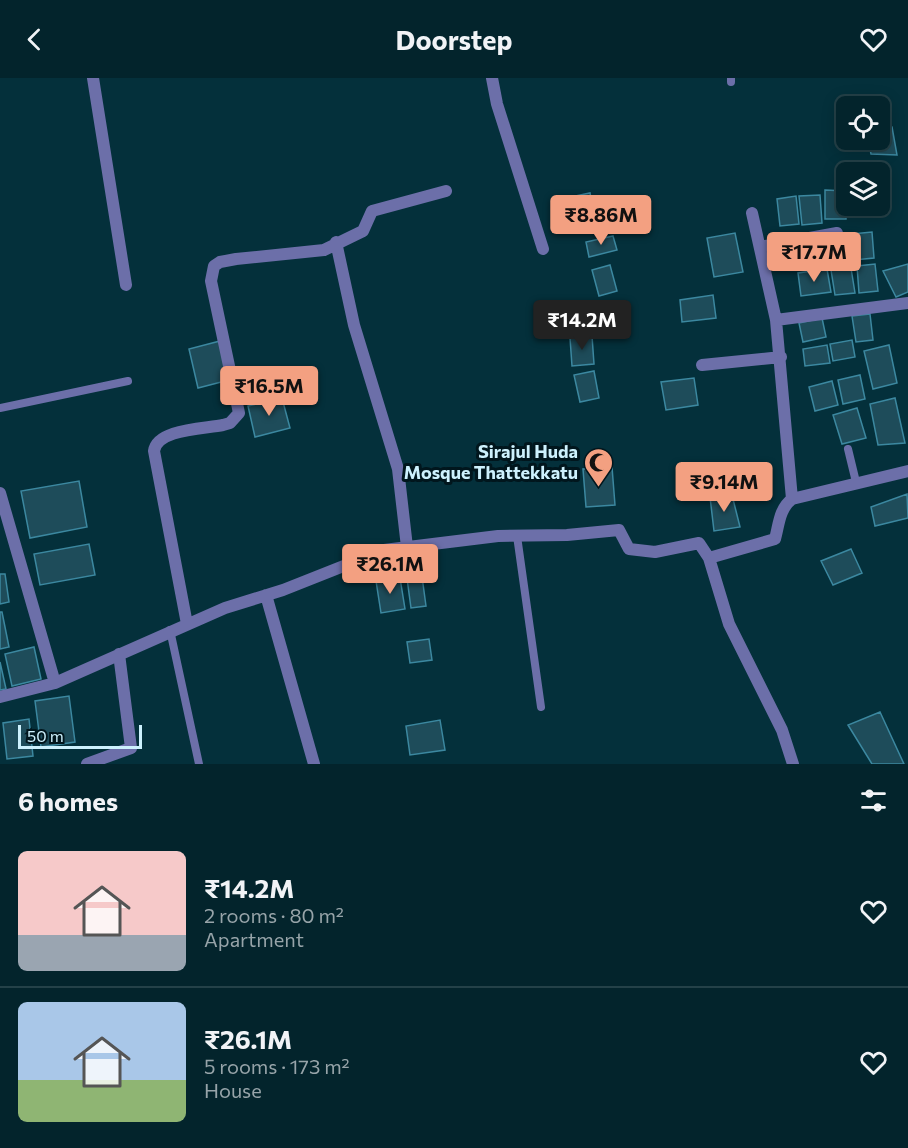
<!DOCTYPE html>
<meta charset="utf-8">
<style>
body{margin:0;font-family:Commissioner,sans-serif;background:#0d2c34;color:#f1f3f6;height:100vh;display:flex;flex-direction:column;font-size:22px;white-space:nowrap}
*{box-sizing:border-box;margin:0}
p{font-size:20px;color:#97a4a9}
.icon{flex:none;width:33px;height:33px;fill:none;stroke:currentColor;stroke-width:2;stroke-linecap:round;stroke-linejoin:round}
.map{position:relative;height:686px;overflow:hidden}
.panel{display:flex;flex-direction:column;background:#03242c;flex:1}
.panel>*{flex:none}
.controls{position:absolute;left:836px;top:18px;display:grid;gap:12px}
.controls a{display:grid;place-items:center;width:54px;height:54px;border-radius:9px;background:#03242c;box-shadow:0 3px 15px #0003,0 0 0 2px #244148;font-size:30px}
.scale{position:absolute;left:18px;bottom:15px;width:124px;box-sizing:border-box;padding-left:6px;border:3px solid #cdf1fd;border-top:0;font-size:16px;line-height:21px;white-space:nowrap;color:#cdf1fd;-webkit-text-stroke:4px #01161d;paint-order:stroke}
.price{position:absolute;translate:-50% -51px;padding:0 14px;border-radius:6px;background:#f3a081;color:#111;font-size:20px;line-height:39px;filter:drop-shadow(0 2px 3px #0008)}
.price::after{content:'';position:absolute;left:50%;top:36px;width:18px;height:14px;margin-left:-9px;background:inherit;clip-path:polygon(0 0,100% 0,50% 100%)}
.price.selected{background:#222;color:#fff}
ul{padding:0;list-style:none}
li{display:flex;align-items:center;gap:18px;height:150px;padding:0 18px}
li+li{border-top:2px solid #244148}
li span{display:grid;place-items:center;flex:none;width:168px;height:120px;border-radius:9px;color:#555}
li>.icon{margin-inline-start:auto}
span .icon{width:72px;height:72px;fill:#fffc;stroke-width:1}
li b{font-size:26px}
h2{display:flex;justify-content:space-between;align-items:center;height:72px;padding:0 18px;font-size:26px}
header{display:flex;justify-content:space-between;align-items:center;height:78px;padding:0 18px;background:#03242c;font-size:27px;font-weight:700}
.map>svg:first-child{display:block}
.building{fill:#1e4c5a;stroke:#3c88a0;stroke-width:1.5}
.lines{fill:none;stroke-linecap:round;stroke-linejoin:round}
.service{stroke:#6c6fa9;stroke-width:8}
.minor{stroke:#6c6fa9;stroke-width:12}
.labels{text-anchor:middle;stroke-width:6;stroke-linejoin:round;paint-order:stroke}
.poi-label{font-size:18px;font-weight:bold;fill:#cdf1fd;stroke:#01161d;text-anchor:end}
</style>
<header><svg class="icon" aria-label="back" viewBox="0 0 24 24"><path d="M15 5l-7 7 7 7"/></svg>Doorstep<svg class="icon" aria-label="heart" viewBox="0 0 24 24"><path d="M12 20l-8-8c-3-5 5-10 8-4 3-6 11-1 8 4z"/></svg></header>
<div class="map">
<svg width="908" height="686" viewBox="0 0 908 686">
<rect width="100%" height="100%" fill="#04303b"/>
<path class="building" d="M892,49l5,28 -26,-1 -3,-14h11v-11z
M825,112l21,1v28h-21z
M590,115l7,35 -15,3 -7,-35z
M820,117l2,28 -20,2 -3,-29z
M796,118l3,28 -19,2 -3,-27z
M872,154l2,26 -20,2 -2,-26z
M735,155l8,39 -29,5 -7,-39z
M846,157l3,27 -18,3 -4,-28z
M613,158l4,14 -28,7 -3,-15z
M826,163l2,20 -30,5 -3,-20z
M875,186l3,27 -19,2 -2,-27z
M908,186v28l-12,5 -13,-26z
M610,187l7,26 -18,5 -7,-26z
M851,190l4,25 -20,2 -4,-25z
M827,191l4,23 -30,4 -3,-23z
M713,217l3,23 -34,4 -2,-22z
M870,236l3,26 -17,2 -4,-26z
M822,240l4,19 -23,5 -4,-19z
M592,258l2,28 -22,2 -2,-28z
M852,262l3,17 -22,4 -3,-17z
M220,263l9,39 -31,8 -9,-39z
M827,267l3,18 -25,3 -2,-17z
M889,267l8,38 -24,6 -9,-38z
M594,293l5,27 -19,4 -6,-27z
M860,297l5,24 -22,5 -5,-24z
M694,300l4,27 -32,5 -5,-28z
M832,303l6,24 -23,6 -6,-24z
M282,320l8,30 -35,9 -7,-31z
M895,320l10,45 -27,2 -8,-41z
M857,330l9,30 -24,6 -9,-29z
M612,389l3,38 -29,2 -3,-38z
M79,403l8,46 -57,11 -9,-47z
M907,416l1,24 -33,8 -4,-19z
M732,417l8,32 -26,4 -4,-34z
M89,466l6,31 -55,10 -6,-31z
M851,471l11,24 -29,12 -12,-24z
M421,491l5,37 -15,2 -5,-37z
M0,496h5l4,28 -9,2z
M400,500l5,31 -24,4 -5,-32z
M0,534h2l7,35 -9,2z
M429,561l3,21 -22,3 -3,-21z
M34,569l7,32 -29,7 -7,-32z
M0,584l6,27 -6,1z
M69,618l6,46 -34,5 -6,-46z
M880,634l24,52h-32l-24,-39z
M29,641l4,37 -26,3 -4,-36z
M440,642l5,30 -35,5 -4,-29z"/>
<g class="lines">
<path class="service" d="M731,4v-4
M0,330l128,-27
M848,371l8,33
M517,458l24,171
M170,552l29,134"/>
<path class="minor" d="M93,0l33,207
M492,0l5,26 46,145
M752,135l24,107 16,179
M336,164l18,83 44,144 9,78
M760,169l77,-14
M776,242l132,-17
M702,287l79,-8
M0,415l55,190
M709,480l66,-19c4,-14 4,-30 17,-40l116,-28
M266,517l48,169
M187,546l-33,-173c3,-22 49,-22 69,-26l7,-2 9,-10 -28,-132 3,-15 6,-4 16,-3 88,-9 39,-19 9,-20 74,-20
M0,619l55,-14 170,-75 58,-18 101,-40 114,-14 69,-1 52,-5 10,19 26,3 44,-9 10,15 20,66 53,106 11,34
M87,686l44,-16 -12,-94"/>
</g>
<defs>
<symbol id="mosque-pin" viewBox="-11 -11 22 30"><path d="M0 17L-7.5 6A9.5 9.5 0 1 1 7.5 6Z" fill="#f3a081" stroke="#01161d"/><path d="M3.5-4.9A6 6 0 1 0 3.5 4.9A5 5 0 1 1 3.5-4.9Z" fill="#111"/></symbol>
</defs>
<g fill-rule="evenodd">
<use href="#mosque-pin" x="582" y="368" width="33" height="45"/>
</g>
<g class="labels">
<g class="poi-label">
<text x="578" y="380">Sirajul Huda<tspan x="578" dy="21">Mosque Thattekkatu</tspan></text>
</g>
</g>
</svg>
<div class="controls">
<a><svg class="icon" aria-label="locate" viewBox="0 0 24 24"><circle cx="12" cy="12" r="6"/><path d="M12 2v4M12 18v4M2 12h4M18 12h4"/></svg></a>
<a><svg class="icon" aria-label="layers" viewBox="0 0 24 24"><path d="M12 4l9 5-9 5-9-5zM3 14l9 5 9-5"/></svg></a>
</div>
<div class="scale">50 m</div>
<b class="price" style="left:601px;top:168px">₹8.86M</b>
<b class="price" style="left:814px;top:205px">₹17.7M</b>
<b class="price selected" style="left:582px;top:273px">₹14.2M</b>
<b class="price" style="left:269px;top:339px">₹16.5M</b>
<b class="price" style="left:724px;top:435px">₹9.14M</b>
<b class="price" style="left:390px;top:517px">₹26.1M</b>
</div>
<section class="panel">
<h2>6 homes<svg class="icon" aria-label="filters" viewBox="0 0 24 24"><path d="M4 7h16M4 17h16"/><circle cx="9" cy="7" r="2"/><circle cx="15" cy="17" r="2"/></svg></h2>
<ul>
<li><span style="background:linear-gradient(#f6c9c9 70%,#9aa5b1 0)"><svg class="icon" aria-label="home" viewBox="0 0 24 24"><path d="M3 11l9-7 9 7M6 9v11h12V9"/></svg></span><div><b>₹14.2M</b><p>2 rooms · 80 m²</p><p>Apartment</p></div><svg class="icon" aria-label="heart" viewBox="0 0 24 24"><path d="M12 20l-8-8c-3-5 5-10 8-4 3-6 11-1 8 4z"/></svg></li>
<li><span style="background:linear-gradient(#a9c7e8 65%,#8fb573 0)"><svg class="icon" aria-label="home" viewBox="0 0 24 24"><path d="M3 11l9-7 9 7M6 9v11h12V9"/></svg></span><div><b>₹26.1M</b><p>5 rooms · 173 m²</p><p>House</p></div><svg class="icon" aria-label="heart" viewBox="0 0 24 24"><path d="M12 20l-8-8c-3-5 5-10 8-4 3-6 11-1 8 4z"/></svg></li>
</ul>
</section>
